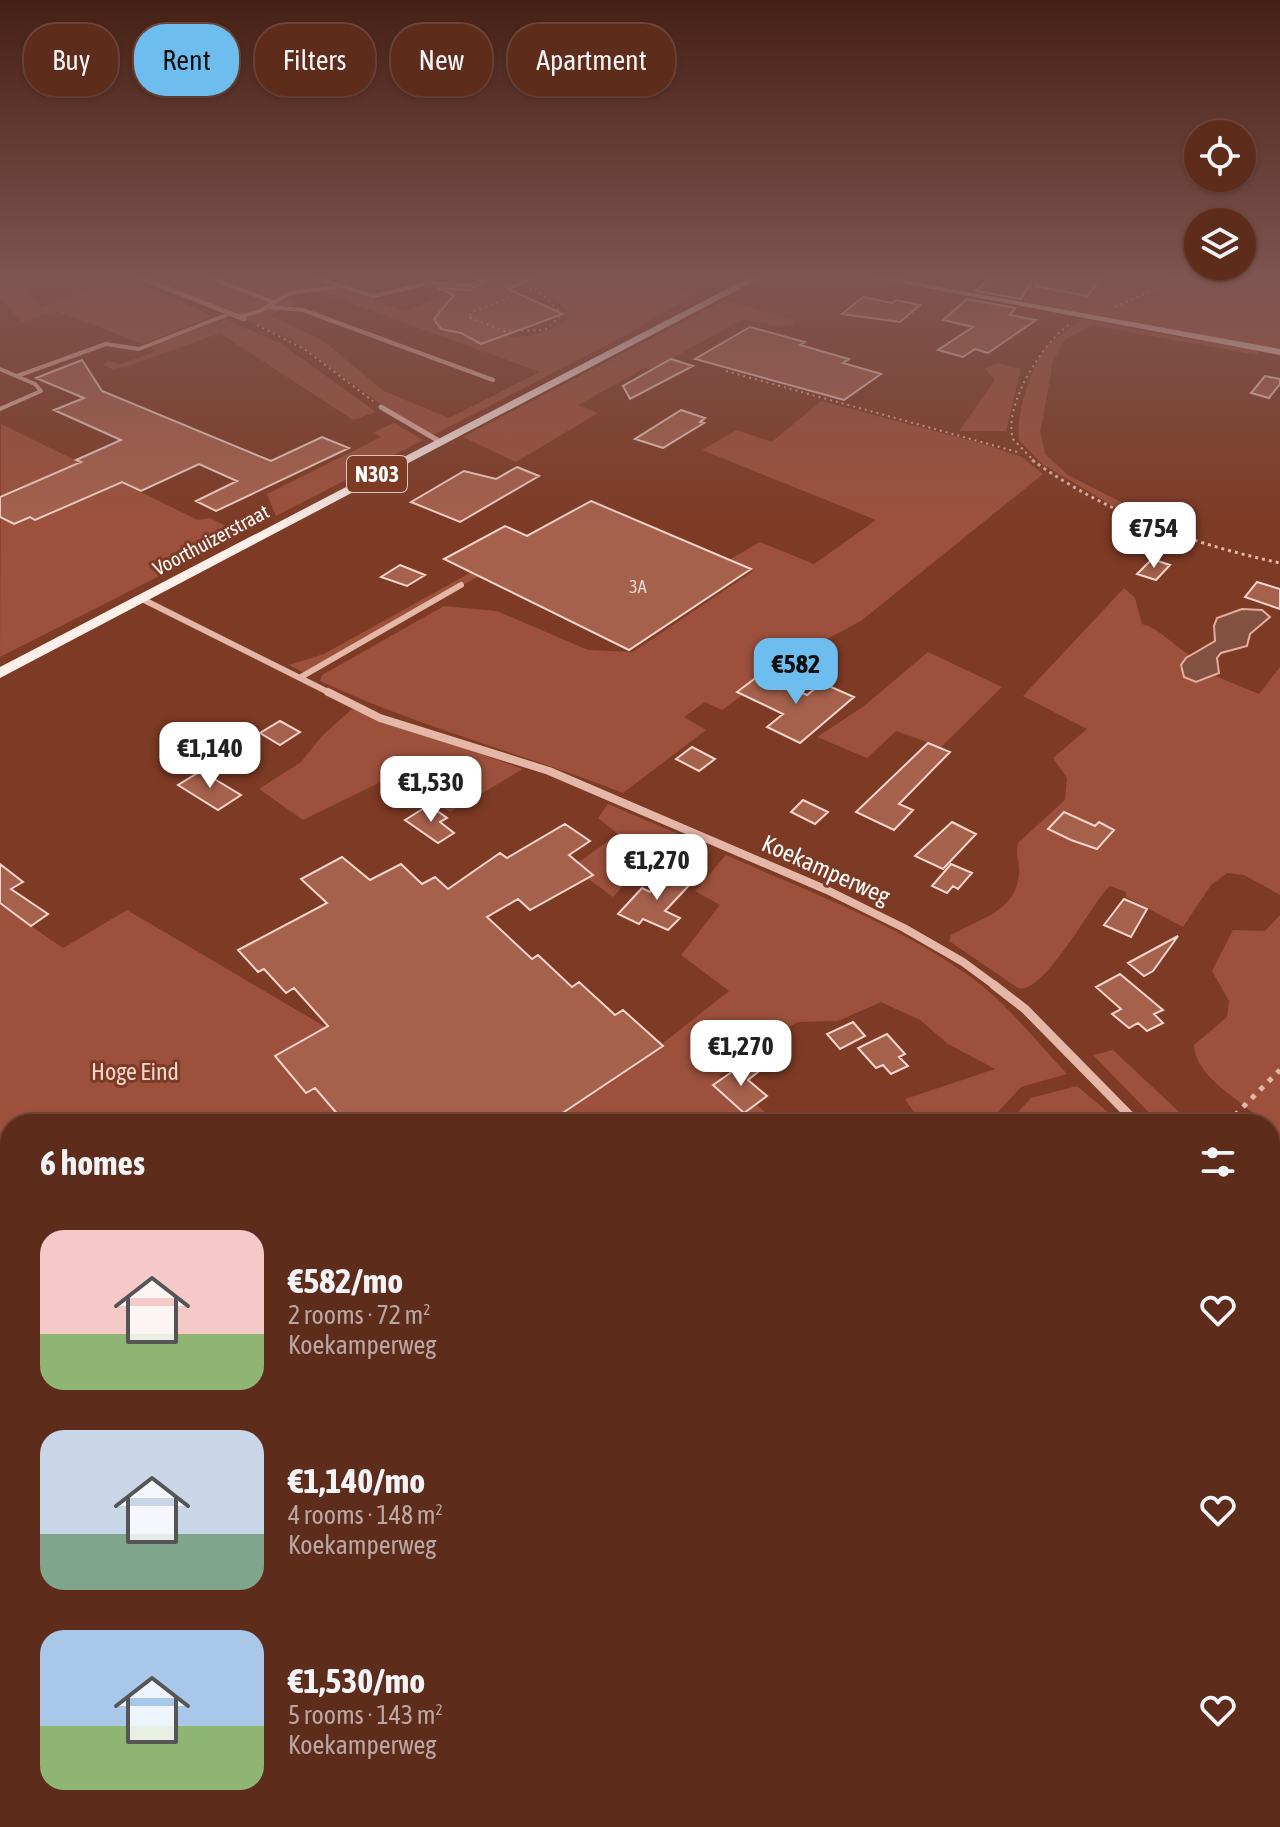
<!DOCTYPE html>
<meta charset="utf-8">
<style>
body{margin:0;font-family:"Asap Condensed",sans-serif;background:#673828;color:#f1f3f6;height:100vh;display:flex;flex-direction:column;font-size:30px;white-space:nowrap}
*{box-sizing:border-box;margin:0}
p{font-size:26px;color:#b9a7a3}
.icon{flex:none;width:44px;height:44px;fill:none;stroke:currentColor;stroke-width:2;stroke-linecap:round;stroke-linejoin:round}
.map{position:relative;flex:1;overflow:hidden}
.details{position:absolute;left:0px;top:1114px;width:1280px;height:714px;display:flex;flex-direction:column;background:#5e2c1b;border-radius:32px 32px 0 0;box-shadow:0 2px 6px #0004,0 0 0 2px #73483a}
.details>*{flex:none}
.hud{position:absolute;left:24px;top:24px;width:800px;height:72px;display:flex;gap:16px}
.fabs{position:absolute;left:1184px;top:120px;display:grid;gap:16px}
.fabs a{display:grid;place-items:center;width:72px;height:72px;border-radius:50%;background:#5e2c1b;box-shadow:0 2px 6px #0004,0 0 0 2px #73483a;font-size:40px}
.price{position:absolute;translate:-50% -68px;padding:0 18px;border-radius:16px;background:#fff;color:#222;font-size:26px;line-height:52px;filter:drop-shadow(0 2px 4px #0008)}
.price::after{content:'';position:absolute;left:50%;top:48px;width:24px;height:18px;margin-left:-12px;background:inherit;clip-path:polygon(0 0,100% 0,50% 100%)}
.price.active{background:#6dbdef;color:#111}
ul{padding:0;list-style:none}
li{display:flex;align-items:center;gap:24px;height:200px;padding:0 40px}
li span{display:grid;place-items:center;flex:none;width:224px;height:160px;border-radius:24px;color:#555}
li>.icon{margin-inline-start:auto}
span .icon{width:96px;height:96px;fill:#fffc;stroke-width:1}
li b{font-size:34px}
h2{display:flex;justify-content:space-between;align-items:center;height:96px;padding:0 40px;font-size:34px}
.pill{padding:0 28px;border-radius:32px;background:#5e2c1b;box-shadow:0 2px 6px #0004,0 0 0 2px #73483a;font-size:28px;line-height:72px}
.pill.active{background:#6dbdef;color:#111}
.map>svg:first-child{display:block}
.green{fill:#9d513c;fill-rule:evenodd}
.water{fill:#835142;stroke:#e6ad9e;stroke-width:2}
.building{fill:#a6614d;stroke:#f4d5cc;stroke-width:2}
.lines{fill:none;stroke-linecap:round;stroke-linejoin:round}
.path-far2{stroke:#e5b7a9;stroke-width:2;stroke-dasharray:2 4;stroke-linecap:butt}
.path-far1{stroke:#e5b7a9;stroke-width:3;stroke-dasharray:3 4;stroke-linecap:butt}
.path{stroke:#e5b7a9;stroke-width:5;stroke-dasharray:5 7;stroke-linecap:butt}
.lane{stroke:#e5b7a9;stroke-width:4}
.street-far4{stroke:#e5b7a9;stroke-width:5}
.street-far3{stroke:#e5b7a9;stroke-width:6}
.street-far2{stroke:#e5b7a9;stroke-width:8}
.street-far1{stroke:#e5b7a9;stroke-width:9}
.street{stroke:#e5b7a9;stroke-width:12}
.secondary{fill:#f5dbd3;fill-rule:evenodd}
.primary{fill:#fdefea;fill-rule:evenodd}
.labels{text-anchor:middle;stroke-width:6;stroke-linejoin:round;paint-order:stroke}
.far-number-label{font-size:18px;fill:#e9d8d2}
.far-street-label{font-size:20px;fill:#fff;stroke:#7d3a24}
.shield{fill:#7d3a24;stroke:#d8c4bd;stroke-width:2}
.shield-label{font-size:22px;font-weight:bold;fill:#fff}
.street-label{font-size:24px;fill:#fff;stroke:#7d3a24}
.park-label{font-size:24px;fill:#f4d5cc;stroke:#7d3a24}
</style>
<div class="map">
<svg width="1280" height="1827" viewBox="0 0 1280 1827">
<rect width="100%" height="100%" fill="#7d3a24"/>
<path class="green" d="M0,278h45l-24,6 20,23 87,-29 85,38 -69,28 -88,-33 -34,11 -22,-25z
M145,278h164l97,33 84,-33h39l1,9 -25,11 -2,37c23,5 47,-3 64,-17l-3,-10 -27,-22v-8h155l-22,10 23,7 -63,38 -197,102 -55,-33 -87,-63zM305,293l20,1 215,78 -91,46 -65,-27 -62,-51 -53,-25 30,-12 -13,-5z
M1033,278h247v72l-269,-49z
M724,300l70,20 -2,4 -14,2 -35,-7 -92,51 -6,-2 -67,37 20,8 -82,49 -53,-25z
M225,319l55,24 96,69 -23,8 -133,-87 -95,34 -12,2 -10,-4 5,-4 13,3 35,-13 -6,-4z
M1082,320l177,31 -3,4 -164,-30 -28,15 -11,21 -10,57 -3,13 5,23 23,21 55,28 -5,6 -76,-45 -23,-24c-4,-21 12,-76 27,-92 9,-11 25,-19 36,-28z
M998,363l23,6 -15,62h-47l36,-51 -10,-11z
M821,401l159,42 42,14 21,17 -182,147 -66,35 -73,54 -17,-8 -21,15 22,13 -83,63c-101,-40 -205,-66 -303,-112l2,-6 122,-69 53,5 91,39 45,2 120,-81 -24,-11 31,-18 54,22 62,-44 -174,-70 35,-20 35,12z
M394,423l29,17 -147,76 -9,-22 114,-57 -7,-5z
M1,424l197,96 12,-2 32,16 -242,123z
M470,573l11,2 -177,98 -15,-8 35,-11z
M1124,588l11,10 7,26c17,4 32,22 48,31l-4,3 10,24 19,-6 44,18 21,-27v228l-36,-20 -17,-2 -16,12 -28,42 -57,-30v-5l-16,-6c-19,17 -65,109 -92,102l-69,-47 2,-6c27,-16 66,-23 68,-62 1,-11 -5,-21 0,-31l46,-42 2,-22 -14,-20 34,-29 -64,-33z
M928,652l74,35 -61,60 -45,-16 -29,27 -50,-21 47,-31z
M352,709l171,60 -73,43 -53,-38 -94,46 -44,-31 42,-27 21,-26z
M608,804l89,38 -22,19 -22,-8 -40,44 -41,-30 46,-33 -20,-16z
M726,855c81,36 169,68 242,120 37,26 68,66 99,99l-46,13 -34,37h-65l-17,-25 90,-30 -47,-25 -28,-24 -39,-18 -43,19 -40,1 -42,23 -37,31 54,42 -6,6h-225l120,-80 67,-53 -48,-36 39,-50 -25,-14z
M0,905l63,43 64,-38 363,214h-480v694h1121l-1,9h-1130z
M1280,915v323l-10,-6v-108h-27l10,-11c-21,-18 -58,-39 -59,-68l33,-28 2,-16 -17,-30 21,-41 32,1z
M1113,1050l79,74h-32l-67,-69z
M1077,1086l45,38h-115l24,-26z
M1280,1316v250l-10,-5v-236z
M1270,1803l10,11v13h-83l18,-9h55z"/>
<path class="water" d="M1242,609l20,1 8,7 -20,17 -3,12 -26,7 -4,5 2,15 -23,9 -12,-5 -3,-12 5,-7 29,-17 -1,-15 3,-8z"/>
<path class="building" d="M492,278h43l-27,11 55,25 -82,30 -20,-11 -20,-4 -7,-10 20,-24 -16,-7 31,2z
M990,278h44l-13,21 -45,-8z
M1036,278h65l-14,18 -52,-10z
M863,297l29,6 4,-3 24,5 -20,17 -58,-8z
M967,299l48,9 -5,7 26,5 -48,33 -13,-4 -12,8 -25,-7 35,-23 -30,-7z
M750,327l55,15 -5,3 49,14 -6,4 38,11 -37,26 -149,-41z
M671,359l22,7 -63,33 -7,-13z
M82,360l20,31 169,70 51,-24 27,11 -133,63 -20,-10 41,-20 -38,-17 -58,27 -19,-9 -87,38 -5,-3 -16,7 -14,-7v-20l81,-35 -5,-2 45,-20 -67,-30 30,-12 -48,-20z
M1265,376l15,3v5l-11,14 -18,-5z
M681,410l24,8 -5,4 4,1 -41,25 -28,-9z
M517,467l22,9 -79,46 -49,-20 53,-31 32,8z
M591,501l160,68 -122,81 -185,-91 61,-33 22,10z
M1152,559l18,6 -14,15 -19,-6z
M400,565l25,10 -18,11 -26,-9z
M1257,582l23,7v20l-35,-12z
M761,674l46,21 15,-12 32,14 -54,46 -33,-16 16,-13 -46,-22z
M280,721l20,11 -20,13 -20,-12z
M928,743l22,9 -51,52 14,6 -19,20 -38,-18z
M692,747l23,12 -16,12 -23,-12z
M201,771l40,24 -23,15 -40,-25z
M803,800l25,12 -13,12 -24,-12z
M429,805l18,13 -7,4 14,11 -16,10 -33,-23z
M1064,812l31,14 4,-4 15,8 -17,19 -26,-9 -23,-11z
M952,822l24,12 -33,35 -28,-13z
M565,824l25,17 -21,14 24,20 -63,35 -12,-11 -31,18 45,42 6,-4 34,32 7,-5 36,33 8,-5 40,36 -117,78h-200l-31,-36 -9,5 -31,-37 53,-30 -34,-38 -8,5 -22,-24 -6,3 -20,-22 89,-47 -26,-24 41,-22 28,23 31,-16 21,20 13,-7 13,12 52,-36 7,5z
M0,864l23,18 -12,7 37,25 -17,12 -31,-23z
M951,864l21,9 -14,16 -5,-3 -6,7 -15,-7z
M670,871l23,10 -28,30 15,7 -12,12 -25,-11 -4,5 -21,-10 24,-26 8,4z
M1124,899l23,10 -16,28 -27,-12z
M1178,936l-25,35 -9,5 -16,-13z
M1120,974l43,36 -9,4 9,9 -16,8 -9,-8 -9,5 -17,-14 9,-5 -25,-22z
M853,1022l12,14 -25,13 -13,-15z
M887,1034l18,20 -6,3 9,9 -17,8 -8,-9 -7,3 -18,-20z
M746,1062l12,10 -10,8 19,16 -23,17 -31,-28z"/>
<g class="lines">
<path class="path-far2" d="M519,278l13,2
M533,278l2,10
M535,288l28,26 -18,16 -41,1 -36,-14 6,-6z
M1115,307l65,-29
M257,325l47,24 69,52
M726,371l295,82
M1035,462l-22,-23c-10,-34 29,-94 55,-114"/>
<path class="path-far1" d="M1032,460c76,54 157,83 248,103"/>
<path class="path" d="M1226,1124l54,-54"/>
<path class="lane" d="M211,278l62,24
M317,278l56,18 57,-13 38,2 19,-7
M268,307l35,3 190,70
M239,317l21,-6 30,-18 46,-6
M0,369l35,15 6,7 -41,18
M17,376l89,-32 33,5 90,-35"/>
<path class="street-far4" d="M141,278l103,41
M381,407l58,34"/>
<path class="street-far3" d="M142,599l190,95
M301,677l160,-92"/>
<path class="street-far2" d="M328,692l52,26 169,53 278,119 77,38 59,34 34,25"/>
<path class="street-far1" d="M994,985l31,24 113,115
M1270,1260l10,10
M1270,1299l10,-10"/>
<path class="street" d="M1147,1827l1,-9"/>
<path class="secondary" d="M874,278h16l390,71v6z"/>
<path class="primary" d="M748,278h12l-760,400v-11z"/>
</g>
<linearGradient id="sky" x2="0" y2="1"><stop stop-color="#452014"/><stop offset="0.52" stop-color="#7e5550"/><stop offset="1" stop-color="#7e5550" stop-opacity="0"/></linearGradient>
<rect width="1280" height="533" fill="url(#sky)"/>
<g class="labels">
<g class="far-number-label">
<text x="638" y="593">3A</text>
</g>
<g class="far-street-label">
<text transform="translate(211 540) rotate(-28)" y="7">Voorthuizerstraat</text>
</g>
<rect class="shield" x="347" y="456" width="60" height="36" rx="6"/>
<g class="shield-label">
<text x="377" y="482">N303</text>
</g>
<g class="street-label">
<text transform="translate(826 870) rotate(24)" y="8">Koekamperweg</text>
</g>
<g class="park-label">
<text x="135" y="1080">Hoge Eind</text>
</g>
</g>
</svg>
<div class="fabs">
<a><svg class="icon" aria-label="locate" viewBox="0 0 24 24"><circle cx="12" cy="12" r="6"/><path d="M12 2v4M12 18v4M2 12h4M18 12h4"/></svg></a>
<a><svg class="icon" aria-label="layers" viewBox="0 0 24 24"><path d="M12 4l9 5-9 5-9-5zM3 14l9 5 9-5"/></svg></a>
</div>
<b class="price" style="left:1154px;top:570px">€754</b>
<b class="price active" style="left:796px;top:706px">€582</b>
<b class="price" style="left:210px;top:790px">€1,140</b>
<b class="price" style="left:431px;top:824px">€1,530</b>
<b class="price" style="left:657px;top:902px">€1,270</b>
<b class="price" style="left:741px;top:1088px">€1,270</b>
<div class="hud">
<a class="pill">Buy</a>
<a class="pill active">Rent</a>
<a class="pill">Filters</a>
<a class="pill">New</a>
<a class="pill">Apartment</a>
</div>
<section class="details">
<h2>6 homes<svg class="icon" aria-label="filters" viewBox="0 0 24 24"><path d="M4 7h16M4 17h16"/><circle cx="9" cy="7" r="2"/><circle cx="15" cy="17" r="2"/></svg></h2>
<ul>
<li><span style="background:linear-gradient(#f6c9c9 65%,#8fb573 0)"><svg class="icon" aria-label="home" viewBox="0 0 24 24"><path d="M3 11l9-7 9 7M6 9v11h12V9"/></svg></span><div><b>€582/mo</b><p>2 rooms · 72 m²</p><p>Koekamperweg</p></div><svg class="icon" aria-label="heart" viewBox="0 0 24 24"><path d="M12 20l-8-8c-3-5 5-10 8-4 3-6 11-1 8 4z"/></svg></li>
<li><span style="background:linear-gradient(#c9d6e8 65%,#7fa58c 0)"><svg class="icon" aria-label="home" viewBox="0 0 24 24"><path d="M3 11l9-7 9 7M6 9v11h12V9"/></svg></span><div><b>€1,140/mo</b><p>4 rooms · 148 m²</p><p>Koekamperweg</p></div><svg class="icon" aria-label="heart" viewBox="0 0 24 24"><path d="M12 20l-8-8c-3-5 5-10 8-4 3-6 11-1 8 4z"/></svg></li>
<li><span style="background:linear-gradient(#a9c7e8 60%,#8fb573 0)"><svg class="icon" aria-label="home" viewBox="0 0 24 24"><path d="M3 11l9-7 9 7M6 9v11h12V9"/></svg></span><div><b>€1,530/mo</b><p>5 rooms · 143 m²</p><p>Koekamperweg</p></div><svg class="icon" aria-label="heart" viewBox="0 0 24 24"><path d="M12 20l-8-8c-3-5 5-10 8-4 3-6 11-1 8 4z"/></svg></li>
</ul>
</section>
</div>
